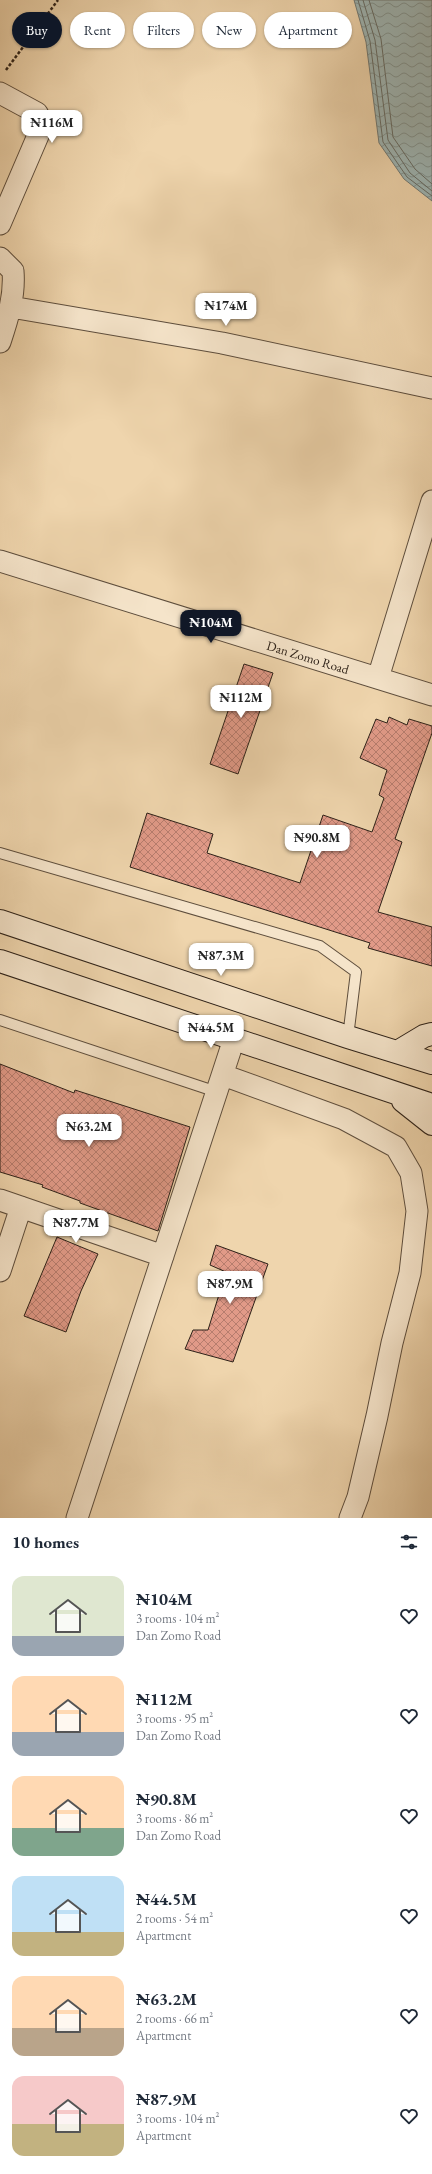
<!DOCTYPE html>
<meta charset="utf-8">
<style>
body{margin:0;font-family:"EB Garamond",serif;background:#f2f2f3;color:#1f2937;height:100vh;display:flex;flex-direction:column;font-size:15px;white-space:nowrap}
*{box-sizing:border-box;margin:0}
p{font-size:13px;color:#747a83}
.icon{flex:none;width:22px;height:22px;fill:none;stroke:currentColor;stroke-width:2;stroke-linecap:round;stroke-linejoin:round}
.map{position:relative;height:1518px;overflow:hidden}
.drawer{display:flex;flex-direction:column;background:#fff;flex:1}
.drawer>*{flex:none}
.hud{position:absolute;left:12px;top:12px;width:408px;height:36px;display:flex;gap:8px}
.price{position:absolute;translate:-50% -34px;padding:0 9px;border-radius:8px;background:#fff;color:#222;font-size:13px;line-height:26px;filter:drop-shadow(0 1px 2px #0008)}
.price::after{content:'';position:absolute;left:50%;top:24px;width:12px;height:9px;margin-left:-6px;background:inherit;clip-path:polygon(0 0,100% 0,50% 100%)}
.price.active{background:#111827;color:#fff}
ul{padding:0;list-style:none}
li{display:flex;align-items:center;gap:12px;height:100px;padding:0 12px}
li span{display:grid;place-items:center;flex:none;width:112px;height:80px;border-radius:12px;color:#555}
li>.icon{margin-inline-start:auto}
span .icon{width:48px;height:48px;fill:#fffc;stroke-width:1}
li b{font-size:17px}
h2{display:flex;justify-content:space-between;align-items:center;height:48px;padding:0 12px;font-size:17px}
.tag{padding:0 14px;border-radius:18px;background:#fff;box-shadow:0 1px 3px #0004;font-size:14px;line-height:36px}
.tag.active{background:#111827;color:#fff}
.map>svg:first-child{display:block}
.water{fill:url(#water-waves);stroke:#717a76}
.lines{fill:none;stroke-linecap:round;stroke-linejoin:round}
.shore{stroke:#666c66;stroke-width:1}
.building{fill:url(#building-cross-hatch);stroke:#2d2118}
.lane-casing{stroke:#5e4e3d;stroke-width:12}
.street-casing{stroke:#5e4e3d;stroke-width:23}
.secondary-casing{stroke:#2d2118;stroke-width:24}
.path{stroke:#2d2118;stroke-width:2.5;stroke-dasharray:3 2;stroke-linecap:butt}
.lane{stroke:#f5e4ca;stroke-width:10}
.street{stroke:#f5e4ca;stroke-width:21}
.secondary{stroke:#f5e4ca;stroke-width:22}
.labels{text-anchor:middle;stroke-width:3;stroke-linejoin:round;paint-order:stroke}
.street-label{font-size:13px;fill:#2d2118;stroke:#f5e4ca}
</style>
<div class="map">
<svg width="432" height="1518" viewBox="0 0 432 1518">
<defs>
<pattern id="water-waves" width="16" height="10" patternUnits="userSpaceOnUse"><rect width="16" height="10" fill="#9eb6b5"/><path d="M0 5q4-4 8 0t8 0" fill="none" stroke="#819492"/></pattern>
<pattern id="building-cross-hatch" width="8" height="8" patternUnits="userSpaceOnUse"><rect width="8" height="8" fill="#e19a88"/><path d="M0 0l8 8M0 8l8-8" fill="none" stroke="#b77d6e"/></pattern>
</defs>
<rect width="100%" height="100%" fill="#efd5ad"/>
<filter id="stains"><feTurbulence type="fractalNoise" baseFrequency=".005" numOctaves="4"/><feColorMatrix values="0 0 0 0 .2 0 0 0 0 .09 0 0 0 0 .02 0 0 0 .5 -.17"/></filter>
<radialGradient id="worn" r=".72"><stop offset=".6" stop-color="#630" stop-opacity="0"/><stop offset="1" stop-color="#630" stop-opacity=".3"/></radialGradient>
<path class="water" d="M354,0h78v201l-28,-22 -25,-36 -13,-101z"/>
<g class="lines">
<path class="shore" d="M358,0l12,41 13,101 24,35 25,19
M363,0l12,40 13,100 22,33 22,18
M369,0l12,39 12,98 22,32 17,15"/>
</g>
<path class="building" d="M244,664l29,9 -35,101 -28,-10z
M389,717l18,8 2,-6 23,7v7l-37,106 7,3 -24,70 54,15v39l-64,-18 2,-5 -240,-76 17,-54 66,21 -6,19 93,30 23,-68 49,17 12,-34 -5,-3 8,-25 -27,-12 16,-39 11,4z
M0,1064l74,29 1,-3 115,37 -32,104 -78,-28v-2l-38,-14 1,-2 -43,-13z
M57,1237l41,17 -17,37 -15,41 -42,-16z
M216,1245l52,19 -35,98 -48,-13 8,-19h15l18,-58 -16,-7z"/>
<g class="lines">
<defs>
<path id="lane" d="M0,853l320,93 36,26 -8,65
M0,1020l217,72"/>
<path id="street" d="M0,93l37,20 6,11 -43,100
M0,258l13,13c2,25 -5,47 -13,71
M11,307l211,36 210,45
M0,561l432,134
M378,678l54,-177
M223,1075l121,44 52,28 15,26 6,38 -7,62 -18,70 -15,73 -19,81 -8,21
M0,1200l163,56
M0,1271l21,-64
M77,1518l157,-479"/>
<path id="secondary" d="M0,921l348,116 84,26
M0,961l432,144
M399,1051l25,-15 8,-2
M403,1101l29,23"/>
</defs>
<use href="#lane" class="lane-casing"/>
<use href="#street" class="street-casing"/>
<use href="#secondary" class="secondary-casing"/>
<path class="path" d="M6,70l52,-70"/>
<use href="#lane" class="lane"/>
<use href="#street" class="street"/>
<use href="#secondary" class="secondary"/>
</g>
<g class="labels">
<g class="street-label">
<text transform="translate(308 657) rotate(17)" y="5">Dan Zomo Road</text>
</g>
</g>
<rect width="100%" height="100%" filter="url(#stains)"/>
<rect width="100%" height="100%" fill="url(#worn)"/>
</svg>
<b class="price" style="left:52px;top:144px">₦116M</b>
<b class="price" style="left:226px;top:327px">₦174M</b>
<b class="price active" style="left:211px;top:644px">₦104M</b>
<b class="price" style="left:241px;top:719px">₦112M</b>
<b class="price" style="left:317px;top:859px">₦90.8M</b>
<b class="price" style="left:221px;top:977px">₦87.3M</b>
<b class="price" style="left:211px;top:1049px">₦44.5M</b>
<b class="price" style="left:89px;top:1148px">₦63.2M</b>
<b class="price" style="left:76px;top:1244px">₦87.7M</b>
<b class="price" style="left:230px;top:1305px">₦87.9M</b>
<div class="hud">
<a class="tag active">Buy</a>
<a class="tag">Rent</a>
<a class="tag">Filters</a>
<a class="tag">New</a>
<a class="tag">Apartment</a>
</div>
</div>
<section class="drawer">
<h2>10 homes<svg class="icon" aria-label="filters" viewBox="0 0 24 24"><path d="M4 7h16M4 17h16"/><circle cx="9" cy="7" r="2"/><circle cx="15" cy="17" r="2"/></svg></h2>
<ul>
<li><span style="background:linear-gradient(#dfe7d0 75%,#9aa5b1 0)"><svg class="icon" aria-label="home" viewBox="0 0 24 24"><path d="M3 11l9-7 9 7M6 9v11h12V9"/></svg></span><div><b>₦104M</b><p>3 rooms · 104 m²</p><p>Dan Zomo Road</p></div><svg class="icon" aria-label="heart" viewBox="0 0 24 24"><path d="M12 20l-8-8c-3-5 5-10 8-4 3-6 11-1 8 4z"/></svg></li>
<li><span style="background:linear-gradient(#ffd9b3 70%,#9aa5b1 0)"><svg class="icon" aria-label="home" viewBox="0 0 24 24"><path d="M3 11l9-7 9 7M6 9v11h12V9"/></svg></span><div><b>₦112M</b><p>3 rooms · 95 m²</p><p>Dan Zomo Road</p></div><svg class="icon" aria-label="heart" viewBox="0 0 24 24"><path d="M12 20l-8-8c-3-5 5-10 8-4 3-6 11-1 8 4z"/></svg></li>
<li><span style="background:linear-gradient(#ffd9b3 65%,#7fa58c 0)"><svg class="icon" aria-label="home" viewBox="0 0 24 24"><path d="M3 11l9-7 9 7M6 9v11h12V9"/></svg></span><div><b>₦90.8M</b><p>3 rooms · 86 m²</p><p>Dan Zomo Road</p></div><svg class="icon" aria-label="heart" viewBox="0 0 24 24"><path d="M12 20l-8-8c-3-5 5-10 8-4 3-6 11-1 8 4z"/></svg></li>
<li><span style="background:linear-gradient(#bfe0f5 70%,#c2b280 0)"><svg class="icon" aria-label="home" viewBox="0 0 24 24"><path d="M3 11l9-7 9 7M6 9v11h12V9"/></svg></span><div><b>₦44.5M</b><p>2 rooms · 54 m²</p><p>Apartment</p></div><svg class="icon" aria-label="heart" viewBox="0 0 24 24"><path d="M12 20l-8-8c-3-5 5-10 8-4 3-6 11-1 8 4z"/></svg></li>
<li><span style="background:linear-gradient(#ffd9b3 65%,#b9a48a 0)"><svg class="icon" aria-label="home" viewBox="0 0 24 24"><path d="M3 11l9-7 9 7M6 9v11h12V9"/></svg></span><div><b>₦63.2M</b><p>2 rooms · 66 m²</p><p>Apartment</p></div><svg class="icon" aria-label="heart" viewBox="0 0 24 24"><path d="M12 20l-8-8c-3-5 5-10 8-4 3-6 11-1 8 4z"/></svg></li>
<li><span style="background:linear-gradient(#f6c9c9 60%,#c2b280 0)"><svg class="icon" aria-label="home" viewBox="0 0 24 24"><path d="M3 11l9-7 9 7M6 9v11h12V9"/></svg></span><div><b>₦87.9M</b><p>3 rooms · 104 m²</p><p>Apartment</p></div><svg class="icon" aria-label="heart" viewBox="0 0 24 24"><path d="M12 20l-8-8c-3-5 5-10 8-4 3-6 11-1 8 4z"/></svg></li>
</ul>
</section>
